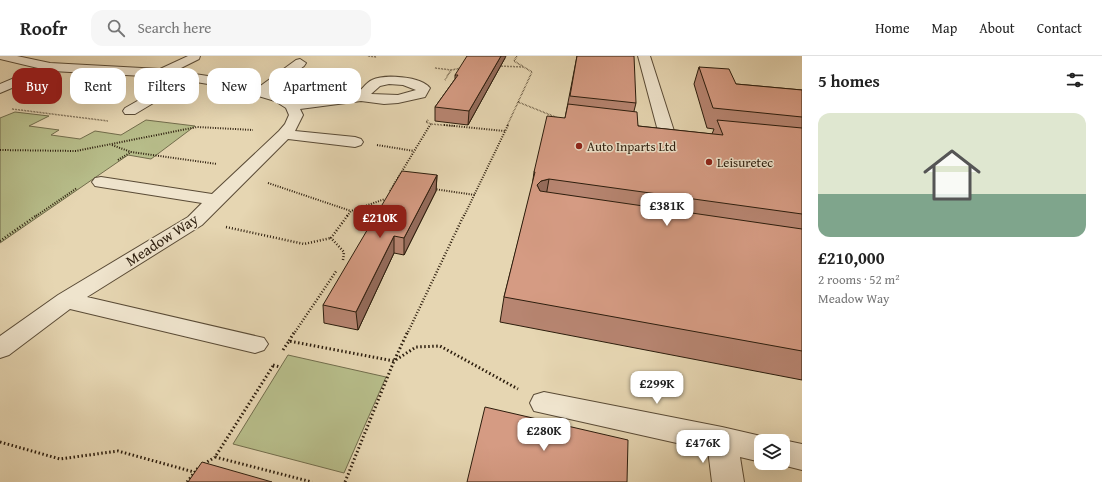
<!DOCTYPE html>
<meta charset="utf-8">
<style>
body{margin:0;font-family:"Gentium Book Plus",serif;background:#f6f6f6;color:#222;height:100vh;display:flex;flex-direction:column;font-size:15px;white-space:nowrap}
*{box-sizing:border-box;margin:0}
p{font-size:13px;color:#767676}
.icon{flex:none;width:22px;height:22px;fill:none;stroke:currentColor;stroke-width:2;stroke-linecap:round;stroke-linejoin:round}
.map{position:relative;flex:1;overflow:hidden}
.drawer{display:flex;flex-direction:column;background:#fff;width:300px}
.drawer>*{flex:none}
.banner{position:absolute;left:12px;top:12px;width:380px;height:36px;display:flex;gap:8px}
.tools{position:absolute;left:754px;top:378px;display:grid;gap:8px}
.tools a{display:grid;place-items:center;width:36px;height:36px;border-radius:8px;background:#fff;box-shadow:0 4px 16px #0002;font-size:20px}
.price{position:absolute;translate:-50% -34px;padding:0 9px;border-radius:8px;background:#fff;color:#222;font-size:13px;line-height:26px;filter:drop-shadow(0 1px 2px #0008)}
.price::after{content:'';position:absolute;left:50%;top:24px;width:12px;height:9px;margin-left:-6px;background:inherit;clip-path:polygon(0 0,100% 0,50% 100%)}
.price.selected{background:#8f2418;color:#fff}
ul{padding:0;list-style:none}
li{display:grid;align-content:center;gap:8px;height:212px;padding:0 16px}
li span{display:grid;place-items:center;height:124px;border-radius:12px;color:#555}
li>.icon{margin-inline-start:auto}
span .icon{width:72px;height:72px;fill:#fffc;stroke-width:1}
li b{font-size:17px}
h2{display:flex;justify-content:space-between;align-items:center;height:48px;padding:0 16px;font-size:17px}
.pill{padding:0 14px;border-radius:12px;background:#fff;box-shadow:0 4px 16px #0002;font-size:14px;line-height:36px}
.pill.selected{background:#8f2418;color:#fff}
header{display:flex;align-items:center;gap:24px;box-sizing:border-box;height:56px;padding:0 20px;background:#fff;border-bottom:1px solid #e0e0e0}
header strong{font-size:19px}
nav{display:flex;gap:22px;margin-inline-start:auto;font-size:14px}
.search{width:280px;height:36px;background:#f6f6f6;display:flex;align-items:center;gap:10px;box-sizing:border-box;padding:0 14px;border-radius:12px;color:#767676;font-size:15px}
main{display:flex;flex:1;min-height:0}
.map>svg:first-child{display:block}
.green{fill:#b7bd8a;stroke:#726d4c}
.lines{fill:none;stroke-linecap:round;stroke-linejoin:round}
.minor-casing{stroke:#5a4b36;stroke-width:2}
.path-far3{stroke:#2c1d0d;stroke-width:1.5;stroke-dasharray:0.5 1;stroke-linecap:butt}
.path-far2{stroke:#2c1d0d;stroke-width:2;stroke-dasharray:1 1.5;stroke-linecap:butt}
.path-far1{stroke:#2c1d0d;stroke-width:2.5;stroke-dasharray:1 2;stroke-linecap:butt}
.path{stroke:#2c1d0d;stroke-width:3;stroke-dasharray:1.5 2.5;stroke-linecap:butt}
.minor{fill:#efe4cd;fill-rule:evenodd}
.wall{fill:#b78571;stroke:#2c1d0d}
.shaded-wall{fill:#956c5c;stroke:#2c1d0d}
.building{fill:#d59b83;stroke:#2c1d0d}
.poi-dot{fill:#8f2418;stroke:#efe4cd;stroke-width:1.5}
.labels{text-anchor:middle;stroke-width:3;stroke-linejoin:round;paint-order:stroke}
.far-poi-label{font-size:13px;fill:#2c1d0d;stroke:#efe4cd;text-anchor:start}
.street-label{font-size:15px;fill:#2c1d0d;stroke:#efe4cd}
</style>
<header>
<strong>Roofr</strong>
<div class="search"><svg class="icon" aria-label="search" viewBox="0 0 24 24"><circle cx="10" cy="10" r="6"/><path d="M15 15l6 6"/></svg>Search here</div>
<nav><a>Home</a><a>Map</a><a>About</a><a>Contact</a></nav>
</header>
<main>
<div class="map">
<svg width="802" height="426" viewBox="0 0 802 426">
<rect width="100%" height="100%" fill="#e6d6b2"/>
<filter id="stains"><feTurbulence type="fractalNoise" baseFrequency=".005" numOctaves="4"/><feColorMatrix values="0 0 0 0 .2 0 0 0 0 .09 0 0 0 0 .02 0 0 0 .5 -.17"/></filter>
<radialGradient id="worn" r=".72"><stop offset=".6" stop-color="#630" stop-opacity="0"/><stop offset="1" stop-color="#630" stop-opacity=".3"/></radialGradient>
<path class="green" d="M15,56l34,4 -20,10 30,4 -8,5 29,4 15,-8 26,4 25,-15 49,6 -44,33 -23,-4 -128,88v-125z
M288,299l98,22 -42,96 -111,-29z"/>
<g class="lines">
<defs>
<path id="minor" d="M0,0h17l33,7 110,6 28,-13h12l-1,3 -24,12 59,9 25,7 37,-27 4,-1 6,4 -2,3 -33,25 14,4 10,6c17,-2 44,-2 60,-7 6,-2 10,-11 17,-14 12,-6 49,-4 58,8l-5,9 -27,6 -14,1 -23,-3 -61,8 3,6 -8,16 60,6 6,2 2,3 -2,3 -6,2 -67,-8 -86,86 -115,72 177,41 4,6 -4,6 -9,3 -185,-44 -61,46 -9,3v-22l58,-41 130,-78 14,-14 -101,-16 -6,-1 -3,-4 3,-4 6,-1 111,17 67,-63 6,-7 4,-9 -3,-7 -11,-7 -43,-13 -42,-7 -55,33h-10l-2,-3 2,-3 51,-29 -14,-2 -110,-6 -52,22v-9l38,-16 -38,-9zM389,28l14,1 13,5 -18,5 -27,-1 9,-8z
M638,0h12l24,75 -3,3h-10l-3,-3z
M544,336l178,35 39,9 11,5h-11v21l-21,-5 4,25h-32l-4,-32 -174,-39 -4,-8 4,-8z
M783,384l19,4v26l-28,-7h9v-22h-3z"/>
</defs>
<use href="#minor" class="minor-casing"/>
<path class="path-far3" d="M368,0l9,1
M498,10l25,1
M435,12l16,2 11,-2
M445,24l6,-10
M518,46l40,16
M12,53l96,12
M428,64l-2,2 5,2 -1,2
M431,68l23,2
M507,70l25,-54 -18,-11 3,-5"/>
<path class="path-far2" d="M444,69l61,6
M112,89l19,7 86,12
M377,89l37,6
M0,94l76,1 121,-24 56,3
M118,104l13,-8
M268,127l83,28
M434,133l41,6
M390,135l40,-66
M36,160l41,-28
M347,160l4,-5 34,-12
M464,160l44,-91"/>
<path class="path-far1" d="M226,171l78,17 27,-6
M0,185l37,-26
M343,204l1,-8 -13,-14 17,-23
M295,276l42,-62
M408,276l56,-117"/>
<path class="path" d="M289,285l6,-10
M283,294l6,-9 105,20 22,-14 24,-1 78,43
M273,309l7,2
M273,310l-58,91 97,25
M0,386l60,17 58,-8 76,21
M204,408l11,-7
M187,426l11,-14
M345,426l49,-121 14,-30"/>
<use href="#minor" class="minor"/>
</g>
<path class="wall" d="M577,0l59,47 -2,8 4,15 74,8 2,-5 -7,-1 -13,-44 5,-17 37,17 66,6v290l-302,-58 4,-25 28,-110 2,-15 31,-54z
M505,2l-37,67 -33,-4v-14l20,-28v-4z
M437,119l-1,16 -32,64 -10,-2 -36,77 -34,-7 -1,-18z"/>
<path class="shaded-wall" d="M501,0h5l-1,2 -37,67 1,-14z
M437,119l-1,16 -32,64v-17z
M549,123l-4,23 -8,-17 4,-4z
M394,180v17l-36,77 -2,-18z"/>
<path class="building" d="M467,0h34l-32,55 -34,-4 23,-32h-3z
M577,0h57l2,47 -66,-7z
M699,11l30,2 7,15 66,6v27l-89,-9z
M568,48l69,8 1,14 85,9 -6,-15 85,8v86l-253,-35 -8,2 -4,4 3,6 262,38v122l-298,-54 31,-125h-1l13,-56 18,2z
M402,115l35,4 -33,63 -10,-2 -38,76 -33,-7z
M485,351l143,33 -1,42h-160z
M202,406l70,20h-84z"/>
<g class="poi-dot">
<circle cx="579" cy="90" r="4"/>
<circle cx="709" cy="106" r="4"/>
</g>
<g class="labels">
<g class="far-poi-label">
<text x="587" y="95">Auto Inparts Ltd</text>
<text x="717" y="111">Leisuretec</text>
</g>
<g class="street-label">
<text transform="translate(162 184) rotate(-33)" y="5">Meadow Way</text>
</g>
</g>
<rect width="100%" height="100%" filter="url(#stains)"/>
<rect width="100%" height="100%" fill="url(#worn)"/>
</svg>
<div class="tools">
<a><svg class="icon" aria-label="layers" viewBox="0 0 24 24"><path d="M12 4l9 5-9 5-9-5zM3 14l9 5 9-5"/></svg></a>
</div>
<b class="price" style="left:667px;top:171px">£381K</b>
<b class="price selected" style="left:380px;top:183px">£210K</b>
<b class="price" style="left:657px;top:349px">£299K</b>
<b class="price" style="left:544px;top:396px">£280K</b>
<b class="price" style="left:703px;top:408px">£476K</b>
<div class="banner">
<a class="pill selected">Buy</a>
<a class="pill">Rent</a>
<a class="pill">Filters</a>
<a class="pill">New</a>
<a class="pill">Apartment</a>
</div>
</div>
<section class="drawer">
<h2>5 homes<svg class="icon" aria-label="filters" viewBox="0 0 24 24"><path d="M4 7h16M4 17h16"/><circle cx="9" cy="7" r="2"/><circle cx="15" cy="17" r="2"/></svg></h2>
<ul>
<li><span style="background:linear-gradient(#dfe7d0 65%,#7fa58c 0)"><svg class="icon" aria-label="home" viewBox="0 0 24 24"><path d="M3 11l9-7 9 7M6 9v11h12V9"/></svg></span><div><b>£210,000</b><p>2 rooms · 52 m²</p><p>Meadow Way</p></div></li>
</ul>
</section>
</main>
